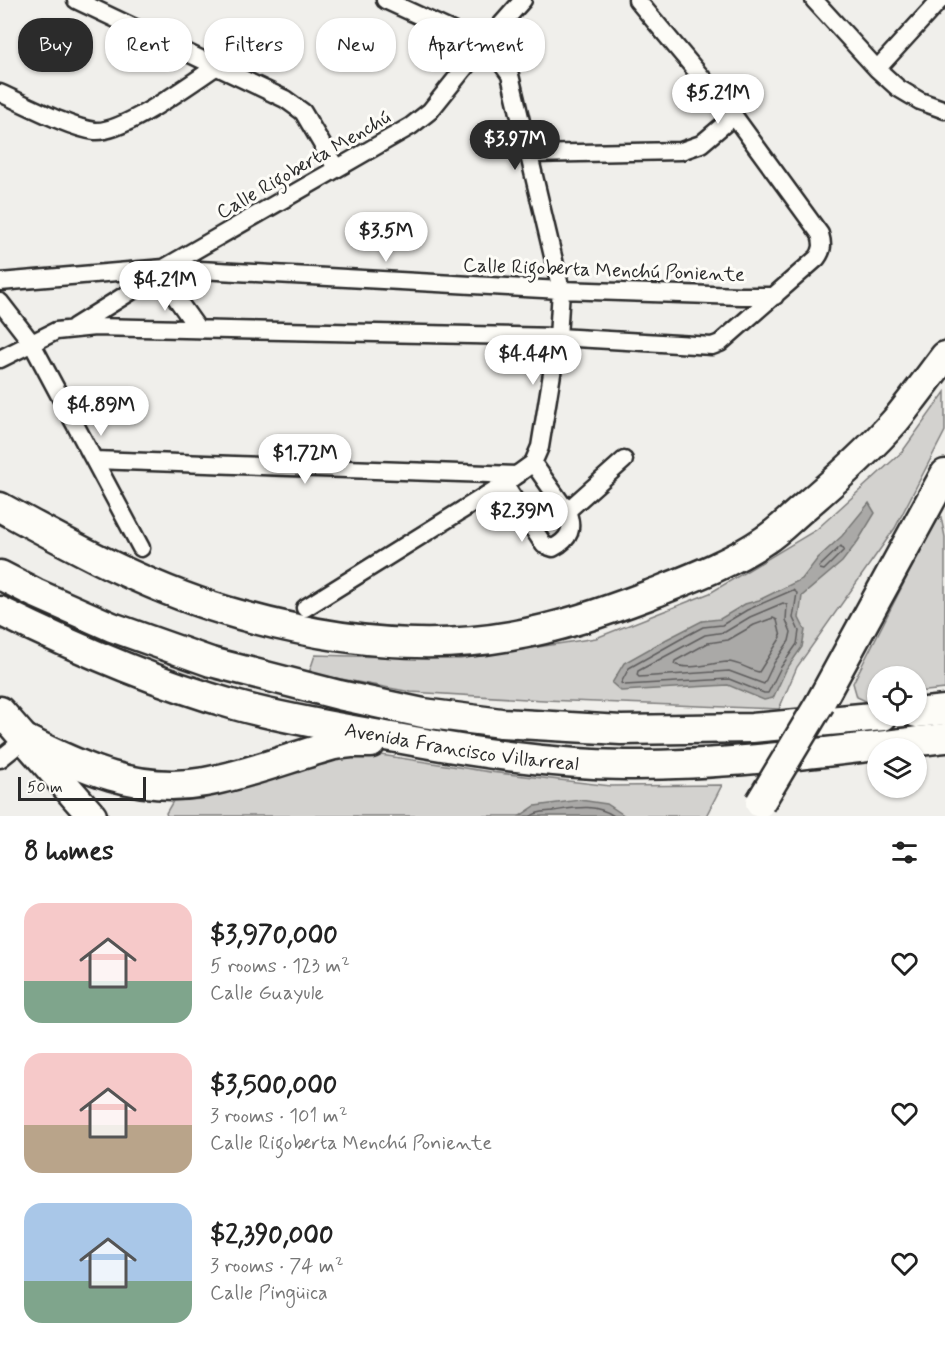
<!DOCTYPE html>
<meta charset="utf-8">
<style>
body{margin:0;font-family:Mynerve,sans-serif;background:#f2f2f2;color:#222;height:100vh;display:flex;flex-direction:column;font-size:22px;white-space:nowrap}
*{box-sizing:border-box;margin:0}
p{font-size:20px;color:#767676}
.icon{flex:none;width:33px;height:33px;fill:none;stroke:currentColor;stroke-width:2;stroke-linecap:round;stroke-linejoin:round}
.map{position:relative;height:816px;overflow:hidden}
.sheet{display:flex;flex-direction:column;background:#fff;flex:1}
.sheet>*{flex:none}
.top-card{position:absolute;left:18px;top:18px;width:600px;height:54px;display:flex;gap:12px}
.controls{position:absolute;left:867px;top:666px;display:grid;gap:12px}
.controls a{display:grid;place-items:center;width:60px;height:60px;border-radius:50%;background:#fff;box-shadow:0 2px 4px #0004;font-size:30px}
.scale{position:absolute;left:18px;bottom:15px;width:128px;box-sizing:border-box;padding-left:6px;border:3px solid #2b2b2b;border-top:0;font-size:16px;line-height:21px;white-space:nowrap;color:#2b2b2b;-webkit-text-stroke:4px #fdfcf7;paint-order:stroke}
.price{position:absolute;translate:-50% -51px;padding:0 14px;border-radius:21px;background:#fff;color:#222;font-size:20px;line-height:39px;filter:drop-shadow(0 2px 3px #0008)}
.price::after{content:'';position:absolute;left:50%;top:36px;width:18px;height:14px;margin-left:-9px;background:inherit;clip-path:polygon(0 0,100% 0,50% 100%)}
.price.active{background:#2b2b2b;color:#fff}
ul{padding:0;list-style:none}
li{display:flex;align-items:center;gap:18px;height:150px;padding:0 24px}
li span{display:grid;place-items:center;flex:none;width:168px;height:120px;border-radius:18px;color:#555}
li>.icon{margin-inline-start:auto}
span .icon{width:72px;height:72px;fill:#fffc;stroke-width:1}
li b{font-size:26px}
h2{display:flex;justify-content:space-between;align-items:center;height:72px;padding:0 24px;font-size:26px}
.tag{padding:0 21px;border-radius:24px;background:#fff;box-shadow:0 2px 4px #0004;font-size:21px;line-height:54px}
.tag.active{background:#2b2b2b;color:#fff}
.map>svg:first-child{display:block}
.green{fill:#d3d2cf;stroke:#7f7e7d;stroke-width:1.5}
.water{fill:#aaa9a7;stroke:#777775;stroke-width:1.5}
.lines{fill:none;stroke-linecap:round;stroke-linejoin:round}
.shore{stroke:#5e5d5d;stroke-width:1.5}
.minor-casing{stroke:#2b2b2b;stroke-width:21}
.trunk-casing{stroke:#2b2b2b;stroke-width:33}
.minor{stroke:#fdfcf7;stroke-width:16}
.trunk{stroke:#fdfcf7;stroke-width:28}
.trunk-bridge-casing{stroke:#2b2b2b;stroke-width:33;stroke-linecap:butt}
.trunk-bridge{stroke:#fdfcf7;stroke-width:28}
.labels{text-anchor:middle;stroke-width:6;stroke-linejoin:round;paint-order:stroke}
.street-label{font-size:20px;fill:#2b2b2b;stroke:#fdfcf7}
</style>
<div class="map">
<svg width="945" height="816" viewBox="0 0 945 816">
<rect width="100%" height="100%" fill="#f0efeb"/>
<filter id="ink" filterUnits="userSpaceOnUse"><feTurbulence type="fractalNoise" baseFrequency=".0167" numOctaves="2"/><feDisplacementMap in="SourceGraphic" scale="12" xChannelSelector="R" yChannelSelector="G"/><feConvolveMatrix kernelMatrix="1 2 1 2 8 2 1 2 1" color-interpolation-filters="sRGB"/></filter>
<g filter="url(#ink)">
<path class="green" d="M945,392v39l-50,97 -98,139 -18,42 -235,-9 -133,-8 -102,-19 6,-18 145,4 136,-21 114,-45 106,-63 86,-78z
M940,512l5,25v152l-28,3 -1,-16h-38l-1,26 -5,2 -15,-7 -4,-14z
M355,751l135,21 121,14 111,-1 -16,31h-539l-1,-3 7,-12 29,-2z"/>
<path class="water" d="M869,503l6,10 -17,28 -16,21 -40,34 -3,22 6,12 -3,17 -16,23 -13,28 -9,2 -36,-15 -107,6 -9,-8 12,-20 43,-24 35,-18 18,-2 25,-15 14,-4 43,-21 16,-21 24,-22z
M580,800l27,4 18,12h-105l15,-10z"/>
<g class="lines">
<path class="shore" d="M841,546l3,4 -20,20 -4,-1 -1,-2z
M793,590l4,3 -4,25 6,13 -2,13 -16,23 -13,26h-4l-35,-14 -104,6 -4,-2 8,-15 57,-32 17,-9 19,-2 25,-15z
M783,603l4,2 -1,15 5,12 -2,9 -15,22 -10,21 -35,-13 -90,6 -2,-2 1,-4 67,-36 20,-3 25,-15z
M773,618l4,2 4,17 -22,35c-10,-2 -20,-10 -32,-10 -16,1 -38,9 -53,2l1,-3 33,-18 20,-3 26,-15z
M531,816c7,-5 14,-4 22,-5 22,-3 41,-8 61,5"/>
<defs>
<path id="minor" d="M76,0l209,99 18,13 33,56
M814,0l63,69 21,19 22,13 25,9
M877,69l63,-69
M0,93c25,11 70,35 95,38 29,2 96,-48 122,-65
M529,154l152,-3 20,-7 33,-28
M159,274l39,55
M0,282l164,-14 397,22 180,6h34
M0,302l31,40 110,206
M74,327l85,-53 5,-6 247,-142 19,-15 53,-66 40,-45
M0,359l56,-28 39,-4 463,10 154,9 8,-3 97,-85c6,-8 6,-14 3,-24l-86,-118 -97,-116
M94,460l424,15
M504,484l40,61 9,3c17,-9 21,-19 14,-37l-34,-48
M567,511l57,-51
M305,608l199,-124 29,-21 7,-16 18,-110 3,-47 -51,-215 -10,-14 -17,-16 -98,-45
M0,759l25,-20"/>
<g id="trunk">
<path d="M0,507c77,42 155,85 240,108 86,24 182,37 271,21 47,-8 93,-24 138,-41 40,-16 81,-31 116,-55 14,-9 25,-21 37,-31 33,-28 66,-57 94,-89 17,-21 33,-43 49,-64"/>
<path d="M0,575l35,18 77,34 99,35 128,33 84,18 78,10 120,7 131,-2 131,-12"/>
<path id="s1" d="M0,611c75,37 154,71 235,94 53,15 109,23 162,33 75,14 152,26 228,27 106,1 214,-15 320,-27"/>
<path d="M820,703l125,-229"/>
<path d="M0,711l92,105"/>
<path d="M916,713l29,-3"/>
<path d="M25,739c58,29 113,55 180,43 44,-8 86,-25 129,-37l17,-2h20"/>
</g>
</defs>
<use href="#minor" class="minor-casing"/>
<use href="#trunk" class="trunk-casing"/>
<use href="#minor" class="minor"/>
<use href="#trunk" class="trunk"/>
<defs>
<path id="trunk-bridge" d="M760,803l60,-100"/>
</defs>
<use href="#trunk-bridge" class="trunk-bridge-casing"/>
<use href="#trunk-bridge" class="trunk-bridge"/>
</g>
</g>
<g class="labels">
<g class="street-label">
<text transform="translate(303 164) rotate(-30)" y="7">Calle Rigoberta Menchú</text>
<text transform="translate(604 269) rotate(2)" y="7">Calle Rigoberta Menchú Poniente</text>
<text dy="7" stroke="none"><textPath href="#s1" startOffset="484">Avenida Francisco Villarreal</textPath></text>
</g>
</g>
</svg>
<div class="controls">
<a><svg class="icon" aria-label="locate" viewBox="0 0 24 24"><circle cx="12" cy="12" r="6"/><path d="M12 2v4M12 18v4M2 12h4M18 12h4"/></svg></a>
<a><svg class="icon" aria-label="layers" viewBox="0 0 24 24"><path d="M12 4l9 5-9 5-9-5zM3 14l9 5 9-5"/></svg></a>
</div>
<div class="scale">50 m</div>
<b class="price" style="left:718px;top:125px">$5.21M</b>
<b class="price active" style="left:515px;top:171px">$3.97M</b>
<b class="price" style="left:386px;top:263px">$3.5M</b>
<b class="price" style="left:165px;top:312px">$4.21M</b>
<b class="price" style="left:533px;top:386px">$4.44M</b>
<b class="price" style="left:101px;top:437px">$4.89M</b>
<b class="price" style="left:305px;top:485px">$1.72M</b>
<b class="price" style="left:522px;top:543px">$2.39M</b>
<div class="top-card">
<a class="tag active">Buy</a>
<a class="tag">Rent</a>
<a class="tag">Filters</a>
<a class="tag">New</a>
<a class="tag">Apartment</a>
</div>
</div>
<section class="sheet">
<h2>8 homes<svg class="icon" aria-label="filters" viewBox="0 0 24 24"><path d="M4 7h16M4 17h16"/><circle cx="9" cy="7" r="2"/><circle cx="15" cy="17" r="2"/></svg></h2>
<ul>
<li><span style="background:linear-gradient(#f6c9c9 65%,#7fa58c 0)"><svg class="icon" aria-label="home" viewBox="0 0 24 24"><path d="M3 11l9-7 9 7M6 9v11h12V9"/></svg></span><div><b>$3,970,000</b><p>5 rooms · 123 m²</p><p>Calle Guayule</p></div><svg class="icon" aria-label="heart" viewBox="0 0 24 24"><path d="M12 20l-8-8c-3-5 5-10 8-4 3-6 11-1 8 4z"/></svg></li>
<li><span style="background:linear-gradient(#f6c9c9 60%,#b9a48a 0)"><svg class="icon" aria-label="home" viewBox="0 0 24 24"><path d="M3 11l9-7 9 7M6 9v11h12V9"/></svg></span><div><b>$3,500,000</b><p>3 rooms · 101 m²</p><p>Calle Rigoberta Menchú Poniente</p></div><svg class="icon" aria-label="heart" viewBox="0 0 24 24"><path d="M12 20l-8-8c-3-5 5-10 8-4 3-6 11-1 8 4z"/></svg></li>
<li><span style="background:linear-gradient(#a9c7e8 65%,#7fa58c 0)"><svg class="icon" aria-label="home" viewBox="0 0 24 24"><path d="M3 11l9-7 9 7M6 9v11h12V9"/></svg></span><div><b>$2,390,000</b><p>3 rooms · 74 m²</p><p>Calle Pingüica</p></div><svg class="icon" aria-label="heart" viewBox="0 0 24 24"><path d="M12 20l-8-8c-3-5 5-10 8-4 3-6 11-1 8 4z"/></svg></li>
</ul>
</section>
